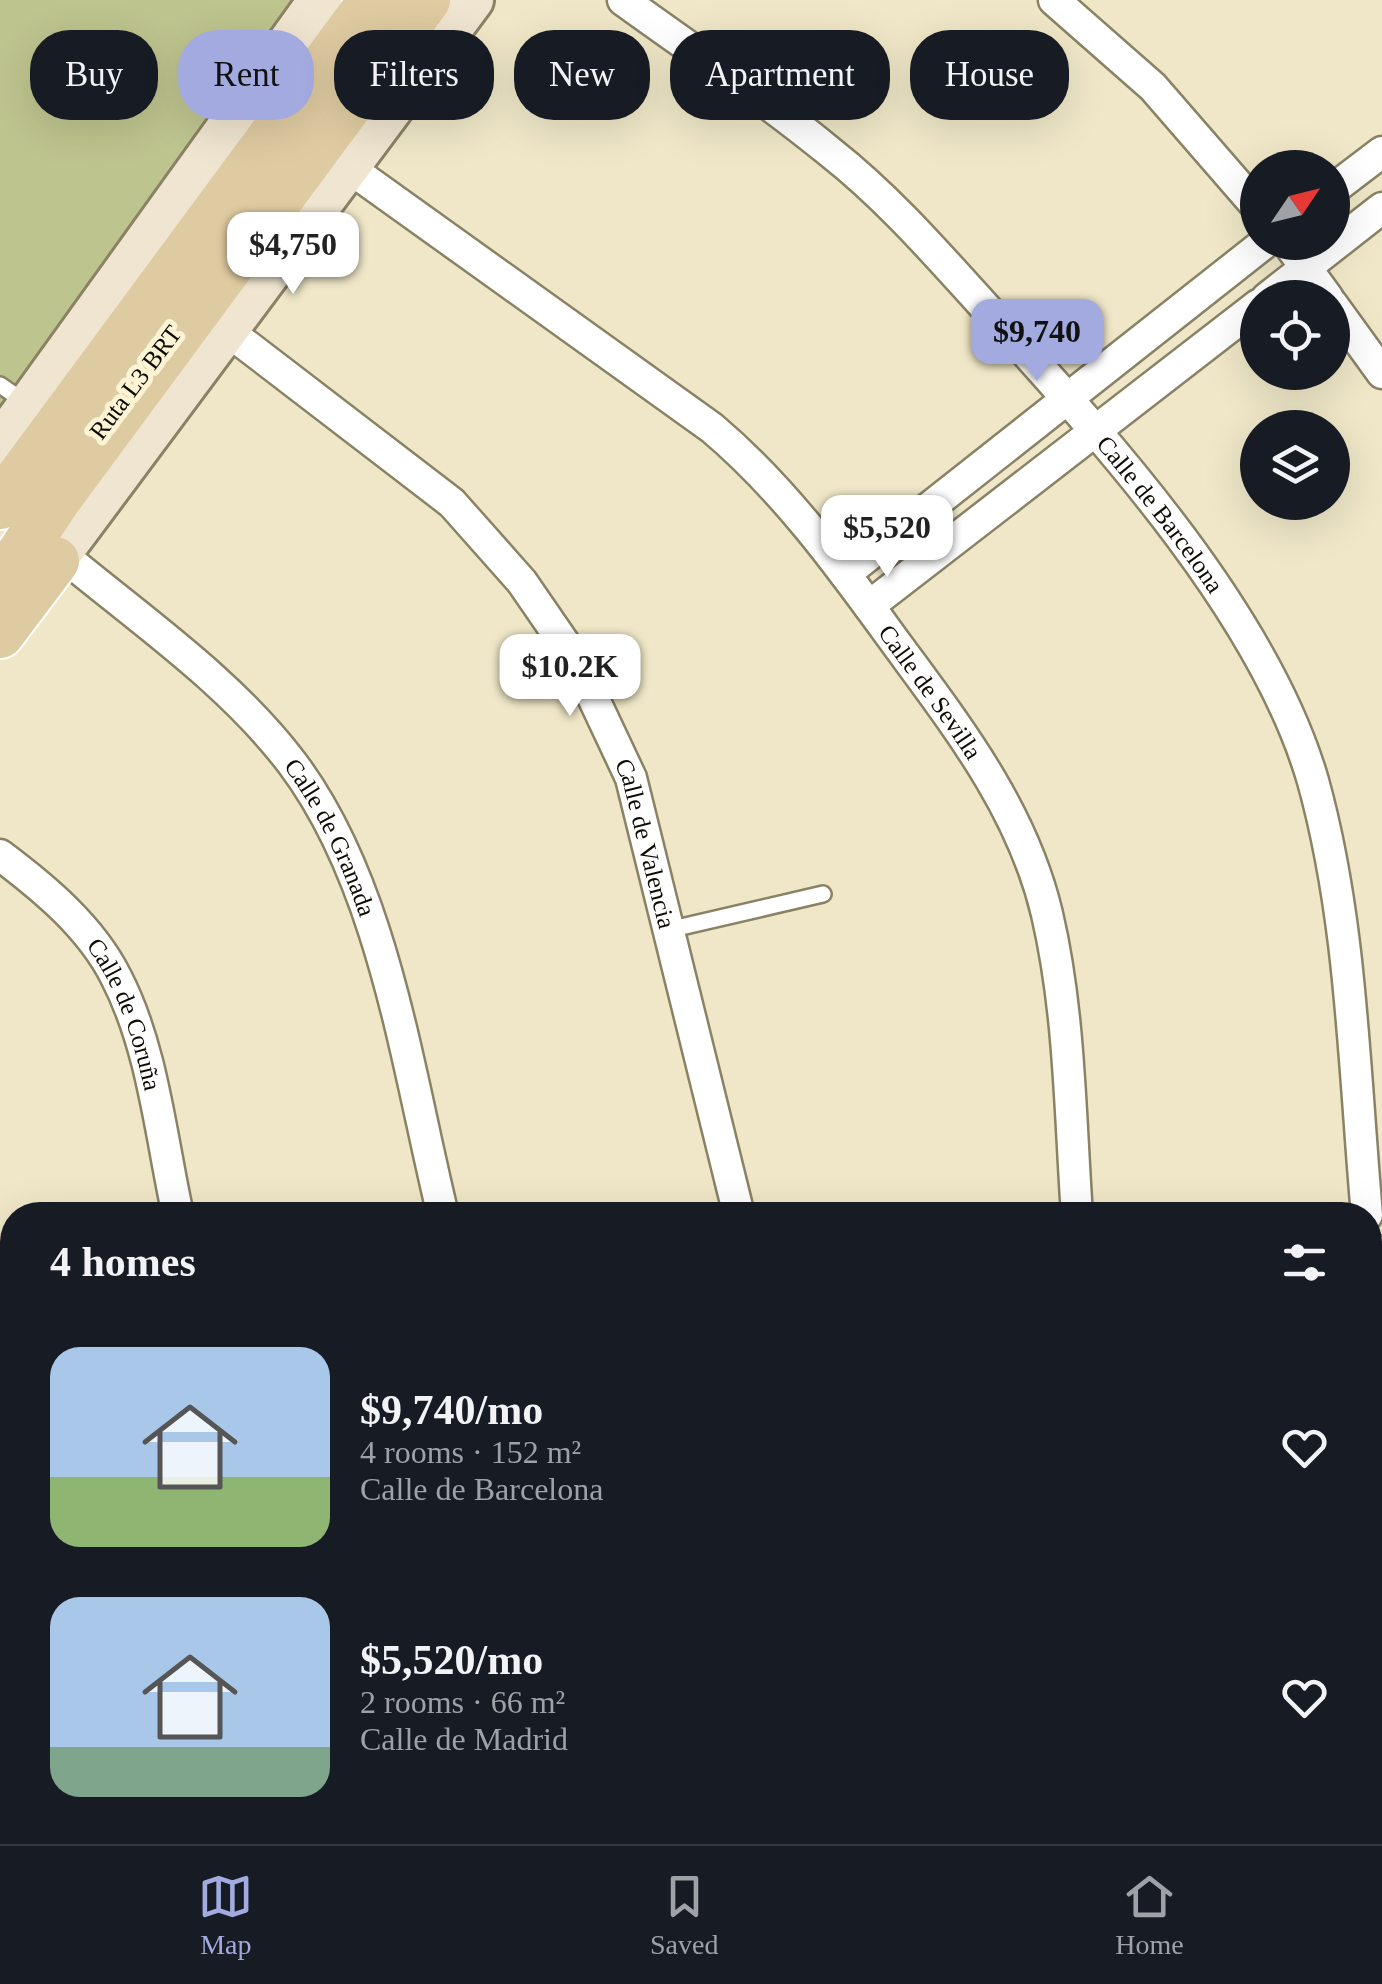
<!DOCTYPE html>
<meta charset="utf-8">
<style>
body{margin:0;font-family:"Times New Roman",serif;background:#20242c;color:#f1f3f6;height:100vh;display:flex;flex-direction:column;font-size:38px;white-space:nowrap}
*{box-sizing:border-box;margin:0}
p{font-size:32px;color:#9ea1a6}
.icon{flex:none;width:55px;height:55px;fill:none;stroke:currentColor;stroke-width:2;stroke-linecap:round;stroke-linejoin:round}
.map{position:relative;flex:1;overflow:hidden}
.panel{position:absolute;left:0px;top:1202px;width:1382px;height:642px;display:flex;flex-direction:column;background:#171b24;border-radius:40px 40px 0 0;box-shadow:0 10px 40px #0002}
.panel>*{flex:none}
.banner{position:absolute;left:30px;top:30px;width:1322px;height:90px;display:flex;gap:20px}
.needle{width:65px;rotate:55deg}
.controls{position:absolute;left:1240px;top:150px;display:grid;gap:20px}
.controls a{display:grid;place-items:center;width:110px;height:110px;border-radius:50%;background:#171b24;box-shadow:0 10px 40px #0002;font-size:50px}
.price{position:absolute;translate:-50% -85px;padding:0 22px;border-radius:20px;background:#fff;color:#222;font-size:32px;line-height:65px;filter:drop-shadow(0 2px 5px #0008)}
.price::after{content:'';position:absolute;left:50%;top:60px;width:30px;height:22px;margin-left:-15px;background:inherit;clip-path:polygon(0 0,100% 0,50% 100%)}
.price.active{background:#a2aae0;color:#111}
ul{padding:0;list-style:none}
li{display:flex;align-items:center;gap:30px;height:250px;padding:0 50px}
li span{display:grid;place-items:center;flex:none;width:280px;height:200px;border-radius:30px;color:#555}
li>.icon{margin-inline-start:auto}
span .icon{width:120px;height:120px;fill:#fffc;stroke-width:1}
li b{font-size:42px}
h2{display:flex;justify-content:space-between;align-items:center;height:120px;padding:0 50px;font-size:42px}
.pill{padding:0 35px;border-radius:40px;background:#171b24;box-shadow:0 10px 40px #0002;font-size:35px;line-height:90px}
.pill.active{background:#a2aae0;color:#111}
.tab-bar{display:flex;justify-content:space-around;align-items:center;height:140px;border-top:2px solid #363941;background:#171b24;font-size:28px;color:#9ea1a6}
.tab-bar a{display:grid;justify-items:center;gap:5px}
.tab-bar .active{color:#a2aae0}
.map>svg:first-child{display:block}
.green{fill:#bec48e}
.lines{fill:none;stroke-linecap:round;stroke-linejoin:round}
.service-casing{stroke:#8a8265;stroke-width:20}
.minor-casing{stroke:#8a8265;stroke-width:35}
.secondary-casing{stroke:#8a8265;stroke-width:48}
.primary-casing{stroke:#fff;stroke-width:52}
.service{stroke:#fff;stroke-width:15}
.minor{stroke:#fff;stroke-width:30}
.secondary{stroke:#efe5d0;stroke-width:42}
.primary{stroke:#dfcba1;stroke-width:48}
.labels{text-anchor:middle;stroke-width:10;stroke-linejoin:round;paint-order:stroke}
.street-label{font-size:25px;fill:#0e0b03;stroke:#fcf4d4}
</style>
<div class="map">
<svg width="1382" height="1844" viewBox="0 0 1382 1844">
<rect width="100%" height="100%" fill="#efe7c7"/>
<path class="green" d="M0,0h294l-294,417z
M78,1833h127l2,11h-126z
M893,1833h185l1,11h-185z"/>
<g class="lines">
<defs>
<path id="service" d="M0,385l26,18
M668,930l155,-36"/>
<g id="minor">
<path id="s1" d="M623,0c69,50 141,98 207,152 61,48 112,108 165,166 115,127 270,297 318,463 39,140 41,290 54,434"/>
<path d="M1054,0l99,87 105,121"/>
<path id="s2" d="M345,165l367,263c71,60 126,135 181,211 63,86 129,169 154,275 23,98 23,201 30,301"/>
<path d="M1332,190l50,-38"/>
<path d="M1287,242l41,56"/>
<path d="M1267,298l115,-90"/>
<path d="M1332,304l50,69"/>
<path id="s3" d="M224,328l228,175 70,79 53,77 56,119 108,437"/>
<path id="s4" d="M60,553c79,66 170,128 232,210 92,122 115,305 151,452"/>
<path d="M845,574l421,-332"/>
<path d="M869,606l389,-301"/>
<path id="s5" d="M0,855c44,33 91,72 116,122 37,71 45,161 62,238"/>
<path d="M1370,1569l12,-1"/>
<path d="M0,1763l12,-3"/>
<path d="M834,1832l2,12"/>
<path d="M1142,1832l1,12"/>
</g>
<path id="secondary" d="M0,445l320,-445
M60,553l412,-553
M1370,1260l12,-2
M0,1462l12,-3
M0,1585l12,44
M0,1789l14,55
M68,1832l2,12"/>
<path id="primary" d="M0,505l373,-505
M0,585l57,-86 369,-499
M0,634l55,-73"/>
</defs>
<use href="#service" class="service-casing"/>
<use href="#minor" class="minor-casing"/>
<use href="#secondary" class="secondary-casing"/>
<use href="#primary" class="primary-casing"/>
<use href="#service" class="service"/>
<use href="#minor" class="minor"/>
<use href="#secondary" class="secondary"/>
<use href="#primary" class="primary"/>
</g>
<g class="labels">
<g class="street-label">
<text transform="translate(135 382) rotate(-53)" y="9">Ruta L3 BRT</text>
<text dy="9" stroke="none"><textPath href="#s1" startOffset="748">Calle de Barcelona</textPath></text>
<text dy="9" stroke="none"><textPath href="#s2" startOffset="795">Calle de Sevilla</textPath></text>
<text dy="9" stroke="none"><textPath href="#s4" startOffset="398">Calle de Granada</textPath></text>
<text dy="9" stroke="none"><textPath href="#s3" startOffset="685">Calle de Valencia</textPath></text>
<text dy="9" stroke="none"><textPath href="#s5" startOffset="208">Calle de Coruña</textPath></text>
</g>
</g>
</svg>
<div class="controls">
<a><svg class="needle" viewBox="-14 -14 28 28"><path d="M0-13l5 13h-10z" fill="#e53935"/><path d="M0 13l5-13h-10z" fill="#9ea1a6"/></svg></a>
<a><svg class="icon" aria-label="locate" viewBox="0 0 24 24"><circle cx="12" cy="12" r="6"/><path d="M12 2v4M12 18v4M2 12h4M18 12h4"/></svg></a>
<a><svg class="icon" aria-label="layers" viewBox="0 0 24 24"><path d="M12 4l9 5-9 5-9-5zM3 14l9 5 9-5"/></svg></a>
</div>
<b class="price" style="left:293px;top:297px">$4,750</b>
<b class="price active" style="left:1037px;top:384px">$9,740</b>
<b class="price" style="left:887px;top:580px">$5,520</b>
<b class="price" style="left:570px;top:719px">$10.2K</b>
<div class="banner">
<a class="pill">Buy</a>
<a class="pill active">Rent</a>
<a class="pill">Filters</a>
<a class="pill">New</a>
<a class="pill">Apartment</a>
<a class="pill">House</a>
</div>
<section class="panel">
<h2>4 homes<svg class="icon" aria-label="filters" viewBox="0 0 24 24"><path d="M4 7h16M4 17h16"/><circle cx="9" cy="7" r="2"/><circle cx="15" cy="17" r="2"/></svg></h2>
<ul>
<li><span style="background:linear-gradient(#a9c7e8 65%,#8fb573 0)"><svg class="icon" aria-label="home" viewBox="0 0 24 24"><path d="M3 11l9-7 9 7M6 9v11h12V9"/></svg></span><div><b>$9,740/mo</b><p>4 rooms · 152 m²</p><p>Calle de Barcelona</p></div><svg class="icon" aria-label="heart" viewBox="0 0 24 24"><path d="M12 20l-8-8c-3-5 5-10 8-4 3-6 11-1 8 4z"/></svg></li>
<li><span style="background:linear-gradient(#a9c7e8 75%,#7fa58c 0)"><svg class="icon" aria-label="home" viewBox="0 0 24 24"><path d="M3 11l9-7 9 7M6 9v11h12V9"/></svg></span><div><b>$5,520/mo</b><p>2 rooms · 66 m²</p><p>Calle de Madrid</p></div><svg class="icon" aria-label="heart" viewBox="0 0 24 24"><path d="M12 20l-8-8c-3-5 5-10 8-4 3-6 11-1 8 4z"/></svg></li>
</ul>
</section>
</div>
<nav class="tab-bar">
<a class="active"><svg class="icon" aria-label="map" viewBox="0 0 24 24"><path d="M3 6l6-2 6 2 6-2v14l-6 2-6-2-6 2zM9 4v14M15 6v14"/></svg>Map</a>
<a><svg class="icon" aria-label="saved" viewBox="0 0 24 24"><path d="M7 4h10v16l-5-4-5 4z"/></svg>Saved</a>
<a><svg class="icon" aria-label="home" viewBox="0 0 24 24"><path d="M3 11l9-7 9 7M6 9v11h12V9"/></svg>Home</a>
</nav>
